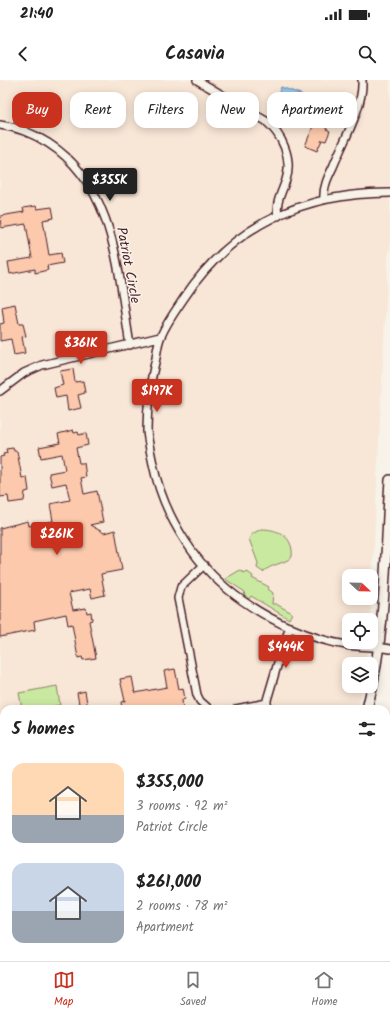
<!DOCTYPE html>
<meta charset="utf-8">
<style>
body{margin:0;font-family:Kalam,sans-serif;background:#f6f6f6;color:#222;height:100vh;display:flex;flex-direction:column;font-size:15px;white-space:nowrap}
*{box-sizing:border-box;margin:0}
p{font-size:13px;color:#767676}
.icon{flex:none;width:22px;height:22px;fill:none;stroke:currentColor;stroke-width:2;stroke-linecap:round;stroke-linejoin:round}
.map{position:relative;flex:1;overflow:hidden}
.sheet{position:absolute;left:0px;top:625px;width:390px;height:256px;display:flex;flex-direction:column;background:#fff;border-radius:12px 12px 0 0;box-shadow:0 2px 10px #0003}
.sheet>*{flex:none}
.hud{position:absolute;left:12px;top:12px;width:366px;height:36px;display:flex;gap:8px}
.needle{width:26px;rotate:112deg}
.fabs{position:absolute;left:342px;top:489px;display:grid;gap:8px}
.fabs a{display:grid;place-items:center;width:36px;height:36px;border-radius:8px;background:#fff;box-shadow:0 2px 10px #0003;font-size:20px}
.price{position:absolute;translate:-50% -34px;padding:0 9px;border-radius:4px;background:#c8321e;color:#fff;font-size:13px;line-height:26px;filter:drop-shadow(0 1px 2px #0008)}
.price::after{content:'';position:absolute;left:50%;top:24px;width:12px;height:9px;margin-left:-6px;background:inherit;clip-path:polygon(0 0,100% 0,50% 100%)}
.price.active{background:#222;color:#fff}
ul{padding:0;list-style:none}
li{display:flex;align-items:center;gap:12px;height:100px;padding:0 12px}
li span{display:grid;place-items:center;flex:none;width:112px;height:80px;border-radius:12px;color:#555}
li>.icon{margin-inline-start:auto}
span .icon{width:48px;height:48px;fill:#fffc;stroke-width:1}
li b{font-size:17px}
h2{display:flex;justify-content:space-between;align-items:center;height:48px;padding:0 12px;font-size:17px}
.tag{padding:0 14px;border-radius:12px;background:#fff;box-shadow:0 2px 10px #0003;font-size:14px;line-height:36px}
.tag.active{background:#c8321e;color:#fff}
.status{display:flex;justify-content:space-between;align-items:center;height:28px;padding:0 20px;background:#fff;direction:ltr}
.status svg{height:11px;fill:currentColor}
header{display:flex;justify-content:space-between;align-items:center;height:52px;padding:0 12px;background:#fff;font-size:18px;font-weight:600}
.tabs{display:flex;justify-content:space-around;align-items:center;height:56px;border-top:1px solid #e0e0e0;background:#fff;font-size:11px;color:#767676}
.tabs a{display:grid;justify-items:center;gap:2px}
.tabs .active{color:#c8321e}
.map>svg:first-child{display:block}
.built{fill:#f8e6d6;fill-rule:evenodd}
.garden{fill:#c9e9a1;stroke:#8a8466}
.water{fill:#92caf1;stroke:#7586a2}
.building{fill:#fcc9ac;stroke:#4a1f2b}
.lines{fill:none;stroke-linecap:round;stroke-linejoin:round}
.minor-casing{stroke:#4a1f2b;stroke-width:10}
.major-casing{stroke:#4a1f2b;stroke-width:12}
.minor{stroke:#f7f3e8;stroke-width:7}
.major{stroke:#f7f3e8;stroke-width:9}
.labels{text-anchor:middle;stroke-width:3;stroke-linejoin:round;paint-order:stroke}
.street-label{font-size:14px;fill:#4a1f2b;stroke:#f7f3e8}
</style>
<div class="status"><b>21:40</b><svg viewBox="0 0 49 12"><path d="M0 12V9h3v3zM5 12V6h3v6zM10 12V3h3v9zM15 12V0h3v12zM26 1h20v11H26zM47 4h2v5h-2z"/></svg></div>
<header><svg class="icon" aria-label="back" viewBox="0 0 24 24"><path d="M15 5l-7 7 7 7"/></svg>Casavia<svg class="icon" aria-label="search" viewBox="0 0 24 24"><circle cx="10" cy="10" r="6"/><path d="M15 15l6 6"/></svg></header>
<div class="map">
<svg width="390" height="881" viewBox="0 0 390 881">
<rect width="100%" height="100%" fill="#f7f3e8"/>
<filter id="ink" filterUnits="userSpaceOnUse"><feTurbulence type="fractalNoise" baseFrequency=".025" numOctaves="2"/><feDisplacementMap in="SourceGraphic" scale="8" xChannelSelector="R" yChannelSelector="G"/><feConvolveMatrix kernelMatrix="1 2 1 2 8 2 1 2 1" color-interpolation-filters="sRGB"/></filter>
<g filter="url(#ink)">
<path class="built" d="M0,0h390v167l-2,11 -18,362h-21v22h19l-3,22h-16v22h13l-1,11 -5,12h-352v248h316l1,4h-321zM349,496h22v22h-22z"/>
<path class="garden" d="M261,449c18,0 33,8 31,28 -8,7 -21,7 -29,15l-6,-4 1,-5 -9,-24 3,-5z
M240,490l4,3 2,-2 7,5 -1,2 17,9 -1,2 5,4 -1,11h4l16,9 -3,6 -38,-23 -2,3 -5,-4 1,-3 -20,-13z
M57,606l3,19 -22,4h-16l-3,-16z"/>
<path class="water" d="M281,7l22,8 -5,11 -21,-9z"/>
<path class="building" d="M318,34l12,5 -4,10 4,2 -4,10 -4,-1 -5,11 -12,-5z
M36,126l1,3 15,-2 2,11 -11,2 6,35 12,-2 2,10 -16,3 1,4 -13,3v-4l-25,5 -2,-12 24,-4 -6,-34 -25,4 -1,-12 24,-4 -1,-4z
M15,224l4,20h4l3,12 -4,1 3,16 -11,2 -3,-16 -11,2v-17l4,-1 -2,-16z
M73,289l2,13 8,-1 2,12 -7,2 3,13 -13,3 -2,-15 -10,2 -2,-10 9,-3 -3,-14z
M73,350l1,3 4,-1 1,3 7,-2 2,12 -12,3 3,15h5l2,14 -5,1 3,16 13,-3 6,31 -13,3 14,8 11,-3 7,40 -21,4 4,21 -13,3 -2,-9 -21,4 4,17 13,-2 1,5 4,-1 1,8 -3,1 7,37 -13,2 -1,-3 -4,1 -6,-34 -4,1 -2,-11 -32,7 1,9 -35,7v-109l28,-7 1,5 24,-5 -3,-17 20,-4 -4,-17 -14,3 -3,-13 16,-3 -3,-16 -21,4 -2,-11 21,-4 -2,-9z
M13,368l1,3h3l5,27 5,-1 2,14 -4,1 -1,9 -15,2 -1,-7 -8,1v-40l4,-1 -1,-2 4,-1 -1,-4z
M175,589l4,20 4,-1 2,11 -3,1 1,9h-61l-1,-7 4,-1 -5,-22 12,-2 3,16 32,-6 -3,-16z
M85,611l3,18h-8l-3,-16z"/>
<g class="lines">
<defs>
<path id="minor" d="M197,0l69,41c16,14 27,37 20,59 -4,12 -11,23 -8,36
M0,45c17,2 34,9 48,18 68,43 70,131 82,202
M390,113c-87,0 -157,31 -206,105 -8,12 -17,24 -23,38 -3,6 -4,15 -5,22 -6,24 -9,48 -9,73 1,11 4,23 6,33 11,54 45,106 90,137 30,21 67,38 103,44 14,2 29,1 44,4
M324,119c-1,-12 4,-22 9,-32 10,-25 31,-61 29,-87
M0,311l24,-18 18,-8 118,-28
M204,485l-23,22 -3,11 19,97 3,6 9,8
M236,629l31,-6
M267,629v-9l15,-51 8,-22
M0,773l4,5
M369,881l21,-3"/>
<path id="major" d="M367,629c19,-74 18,-153 23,-229
M331,877v4"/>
</defs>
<use href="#minor" class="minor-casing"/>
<use href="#major" class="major-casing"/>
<use href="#minor" class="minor"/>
<use href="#major" class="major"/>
</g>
</g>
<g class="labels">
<g class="street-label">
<text transform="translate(129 185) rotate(79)" y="5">Patriot Circle</text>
</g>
</g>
</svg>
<div class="fabs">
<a><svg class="needle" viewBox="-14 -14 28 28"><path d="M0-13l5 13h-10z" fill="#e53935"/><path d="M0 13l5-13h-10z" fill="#767676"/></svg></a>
<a><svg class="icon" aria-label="locate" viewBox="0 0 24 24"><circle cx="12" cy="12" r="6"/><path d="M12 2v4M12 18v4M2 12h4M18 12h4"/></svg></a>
<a><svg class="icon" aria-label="layers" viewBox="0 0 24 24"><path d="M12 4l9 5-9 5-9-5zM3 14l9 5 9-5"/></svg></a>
</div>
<b class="price active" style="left:110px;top:122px">$355K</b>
<b class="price" style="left:81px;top:285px">$361K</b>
<b class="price" style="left:157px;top:333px">$197K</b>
<b class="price" style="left:57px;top:476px">$261K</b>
<b class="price" style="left:286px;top:589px">$444K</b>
<div class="hud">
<a class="tag active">Buy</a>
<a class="tag">Rent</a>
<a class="tag">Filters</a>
<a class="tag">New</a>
<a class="tag">Apartment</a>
</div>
<section class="sheet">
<h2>5 homes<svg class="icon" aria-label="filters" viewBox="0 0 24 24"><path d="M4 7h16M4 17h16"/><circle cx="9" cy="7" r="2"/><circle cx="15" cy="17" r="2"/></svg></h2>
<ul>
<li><span style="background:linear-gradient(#ffd9b3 65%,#9aa5b1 0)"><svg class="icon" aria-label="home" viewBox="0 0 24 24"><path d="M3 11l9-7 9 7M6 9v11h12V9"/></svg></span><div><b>$355,000</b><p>3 rooms · 92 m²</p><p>Patriot Circle</p></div></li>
<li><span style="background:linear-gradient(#c9d6e8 60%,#9aa5b1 0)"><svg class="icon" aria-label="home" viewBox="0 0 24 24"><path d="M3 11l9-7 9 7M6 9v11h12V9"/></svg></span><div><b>$261,000</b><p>2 rooms · 78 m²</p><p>Apartment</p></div></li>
</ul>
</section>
</div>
<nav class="tabs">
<a class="active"><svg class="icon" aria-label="map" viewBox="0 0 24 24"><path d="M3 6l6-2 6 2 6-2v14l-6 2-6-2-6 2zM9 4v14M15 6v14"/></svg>Map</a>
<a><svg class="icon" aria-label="saved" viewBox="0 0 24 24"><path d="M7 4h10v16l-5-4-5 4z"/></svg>Saved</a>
<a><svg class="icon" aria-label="home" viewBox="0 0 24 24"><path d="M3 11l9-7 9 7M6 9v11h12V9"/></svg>Home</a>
</nav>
